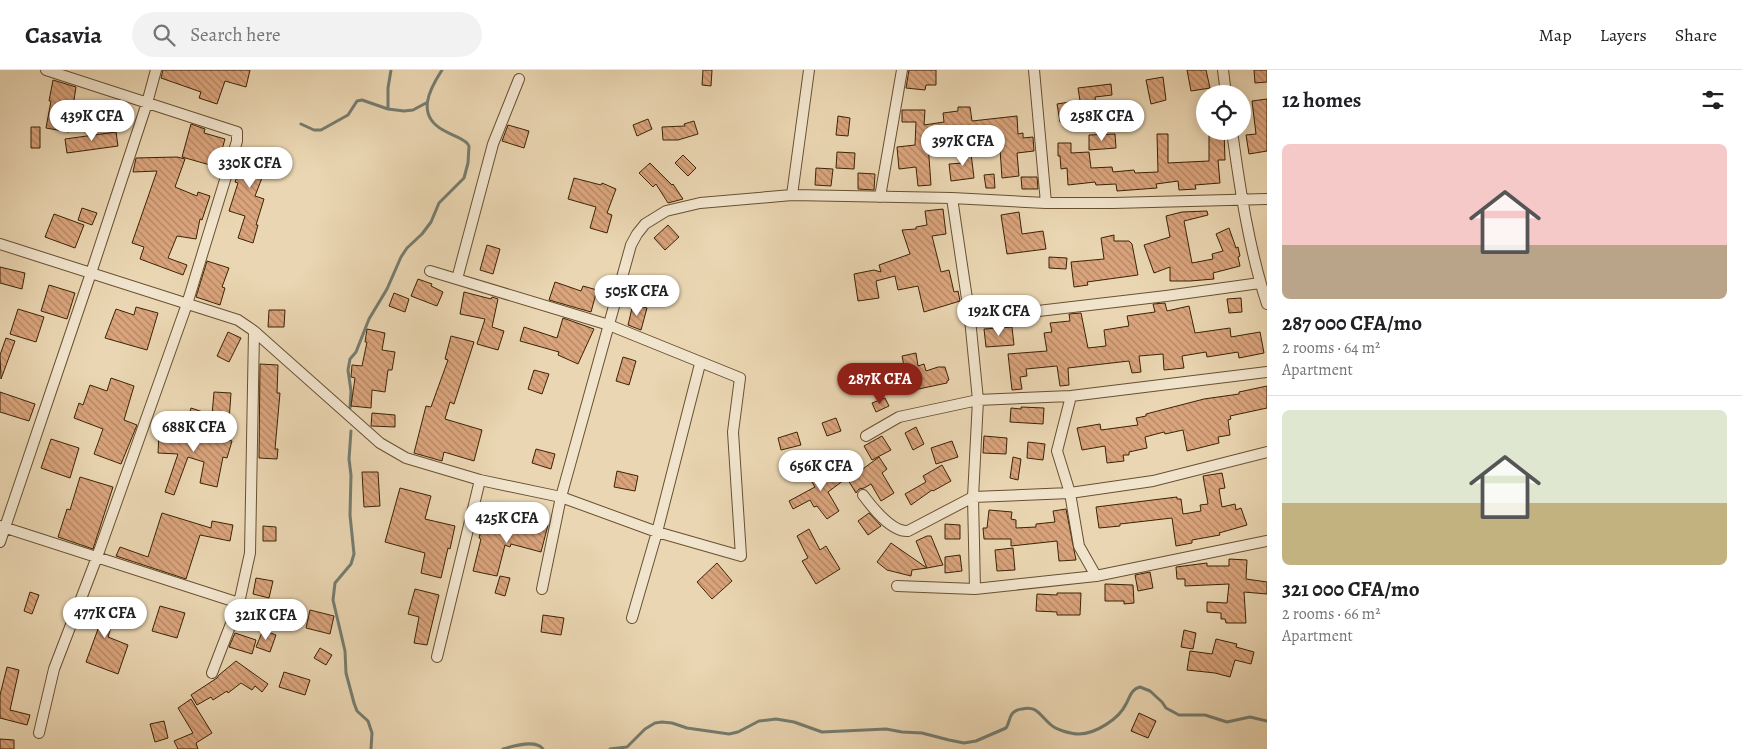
<!DOCTYPE html>
<meta charset="utf-8">
<style>
body{margin:0;font-family:Alegreya,serif;background:#f2f2f2;color:#202124;height:100vh;display:flex;flex-direction:column;font-size:19px;white-space:nowrap}
*{box-sizing:border-box;margin:0}
p{font-size:16px;color:#757577}
.icon{flex:none;width:28px;height:28px;fill:none;stroke:currentColor;stroke-width:2;stroke-linecap:round;stroke-linejoin:round}
.map{position:relative;flex:1;overflow:hidden}
.panel{display:flex;flex-direction:column;background:#fff;width:475px}
.panel>*{flex:none}
.fabs{position:absolute;left:1196px;top:15px;display:grid;gap:10px}
.fabs a{display:grid;place-items:center;width:55px;height:55px;border-radius:50%;background:#fff;box-shadow:0 2px 12px #0003;font-size:25px}
.price{position:absolute;translate:-50% -42px;padding:0 11px;border-radius:18px;background:#fff;color:#222;font-size:16px;line-height:32px;filter:drop-shadow(0 1px 2px #0008)}
.price::after{content:'';position:absolute;left:50%;top:30px;width:15px;height:11px;margin-left:-8px;background:inherit;clip-path:polygon(0 0,100% 0,50% 100%)}
.price.selected{background:#8f2418;color:#fff}
ul{padding:0;list-style:none}
li{display:grid;align-content:center;gap:10px;height:265px;padding:0 15px}
li+li{border-top:1px solid #e0e0e0}
li span{display:grid;place-items:center;height:155px;border-radius:8px;color:#555}
li>.icon{margin-inline-start:auto}
span .icon{width:90px;height:90px;fill:#fffc;stroke-width:1}
li b{font-size:21px}
h2{display:flex;justify-content:space-between;align-items:center;height:60px;padding:0 15px;font-size:21px}
header{display:flex;align-items:center;gap:30px;box-sizing:border-box;height:70px;padding:0 25px;background:#fff;border-bottom:1px solid #e0e0e0}
header strong{font-size:24px}
nav{display:flex;gap:28px;margin-inline-start:auto;font-size:18px}
.search{width:350px;height:45px;background:#f2f2f2;display:flex;align-items:center;gap:12px;box-sizing:border-box;padding:0 18px;border-radius:28px;color:#757577;font-size:19px}
main{display:flex;flex:1;min-height:0}
.map>svg:first-child{display:block}
.lines{fill:none;stroke-linecap:round;stroke-linejoin:round}
.stream{stroke:#757c6f;stroke-width:3}
.building{fill:url(#building-back-hatch);stroke:#3c2305}
.minor-casing{stroke:#685030;stroke-width:12}
.minor{stroke:#f1e4cd;stroke-width:10}
</style>
<header>
<strong>Casavia</strong>
<div class="search"><svg class="icon" aria-label="search" viewBox="0 0 24 24"><circle cx="10" cy="10" r="6"/><path d="M15 15l6 6"/></svg>Search here</div>
<nav><a>Map</a><a>Layers</a><a>Share</a></nav>
</header>
<main>
<div class="map">
<svg width="1267" height="679" viewBox="0 0 1267 679">
<defs>
<pattern id="building-back-hatch" width="6" height="6" patternUnits="userSpaceOnUse" patternTransform="scale(1.25)"><rect width="6" height="6" fill="#daa47c"/><path d="M-1 5l2 2M0 0l6 6M5-1l2 2" fill="none" stroke="#b28564"/></pattern>
</defs>
<rect width="100%" height="100%" fill="#ead6b2"/>
<filter id="stains"><feTurbulence type="fractalNoise" baseFrequency=".004" numOctaves="4"/><feColorMatrix values="0 0 0 0 .2 0 0 0 0 .09 0 0 0 0 .02 0 0 0 .5 -.17"/></filter>
<radialGradient id="worn" r=".72"><stop offset=".6" stop-color="#630" stop-opacity="0"/><stop offset="1" stop-color="#630" stop-opacity=".3"/></radialGradient>
<g class="lines">
<path class="stream" d="M388,39v-21l3,-18
M301,54l13,6h7l27,-15 9,-14 5,-1 26,9 16,2 9,-1 13,-7
M350,338l1,-17 -3,-21 2,-11 6,-7 13,-33 18,-30 14,-32 6,-9 15,-14 9,-12 8,-19 25,-25 4,-15 1,-17 -2,-3c-7,-6 -16,-8 -24,-13 -27,-15 -14,-40 -1,-60
M351,361l-2,28 2,16 -1,40 4,39 -3,10 -16,19 -2,17 12,51 1,22 8,30 3,8 11,10 4,12 -1,16
M503,679c10,-3 33,-10 40,0
M610,679l17,-2 18,-18 10,-6 7,-1 10,1 15,5 42,6 9,-2 21,-11 17,-2 18,3 28,10 64,-3 16,3 20,1 27,7 15,3 12,-2 30,-13c3,-4 3,-10 6,-14 2,-3 7,-5 10,-5 15,-4 18,7 28,15 6,6 21,10 29,10 16,0 40,-15 47,-30 4,-7 5,-15 14,-17l10,4 12,11 4,6 13,7h26l22,7 23,-5 17,4"/>
</g>
<path class="building" d="M163,0h87l-4,17 -21,-6 -8,23 -18,-6 2,-6 -40,-14z
M703,0h9l-1,16 -9,-1z
M909,0h27v15h-10l-1,5 -19,-2z
M1187,0h19l4,18 -19,3z
M1254,0h13v12l-12,1z
M1163,7l3,23 -15,4 -5,-24z
M53,10l23,7 -7,45 -23,-4 5,-27h-2z
M1111,14l1,11 -17,2 2,14 -15,2 -4,-25z
M1267,29v52l-18,3 -3,-19 10,-1 -4,-33z
M1070,32v18l-10,2 -3,-18z
M958,37h12l2,14 45,-5 1,18 5,-1v5l10,-1 1,14 -17,2 2,23 -17,2 -3,-43 -18,4 -19,2v-2l-34,5 3,41 -13,1 -2,-19 -17,2 -2,-22 18,-2 1,-23h-14v-12h23l-1,15 20,-3 -1,-9 15,-2z
M838,46l12,2 -2,18 -12,-1z
M648,49l4,10 -15,7 -4,-11z
M694,51l4,13 -20,6h-15l-1,-13 23,-1 -1,-2z
M191,54l14,5 -1,4 21,6 -8,28 -35,-10z
M508,55l21,6 -5,17 -22,-7z
M31,57h9v21h-9z
M1209,61h15l1,29h-7l2,23 -25,2 1,4 -17,1 -1,-9 -22,3 1,4 -40,3 -1,-7 -20,1 -1,-3 -27,3 -1,-17 -6,1 -1,-13h-2v-13h13v10l18,-1 2,16 21,-1 1,5 21,-2 1,3 23,-1 -1,-38h11v29l41,-2z
M116,62l2,14 -51,7 -2,-14z
M1115,64l1,14 -27,2v-15z
M970,75l4,33 -23,3 -2,-17 15,-1 -2,-17z
M242,78l32,4 -3,19 -6,-1 -10,26 9,3 -8,26h2l-5,18 -15,-5 7,-22 -16,-5 9,-28 -3,-1 6,-16h-4z
M837,82l18,1 -1,16 -18,-1z
M683,85l13,13 -8,8 -13,-13z
M177,87l8,2 -10,28 22,9 1,-4 12,4 -8,24 -2,-1 -4,20 -19,-3 -9,22 19,7 -4,10 -43,-16 4,-12 -12,-4 25,-72 -24,1 3,-14z
M650,93l22,22 1,-1 10,15 -15,4 -12,-19 -3,3 -14,-14z
M816,98l17,1 -2,17 -16,-1z
M858,103l17,1 -1,16 -16,-1z
M994,104l1,14h-9l-2,-13z
M1021,107h16l1,12h-16z
M574,108l27,7 1,-2 14,6 -9,24 5,2 -5,18 -17,-5 6,-21 -28,-8z
M82,138l15,5 -5,12 -14,-5z
M943,139l3,25 -14,2 9,36 8,-2 5,22 4,-1 2,10 -36,11 -6,-26 -20,4 -3,-14 -19,5 3,17 -21,3 -4,-27 20,-4 7,2 -2,-7 31,-11 -8,-24 14,-1v-2l11,-2 -2,-14z
M1207,141l1,4 -24,6 8,42 21,-4 -1,-5 11,-3 -7,-17 13,-6 7,20 2,-1 2,9 -2,1 2,9 -27,7 1,6 -24,2h-20v-14l-16,6 -10,-28 26,-8 -4,-21 16,-4z
M1019,142l3,22 21,-3 3,18 -39,5 -6,-39z
M54,144l30,11 -9,23 -30,-11z
M668,155l11,12 -14,13 -11,-12z
M1114,165v6h15l3,3 6,31 -51,7 1,3 -14,2 -3,-25 33,-3 -3,-21z
M487,175l13,4 -7,25 -13,-4z
M1049,187l18,1 -1,11 -17,-1z
M207,191l22,7 -7,19 3,1 -5,17 -24,-8z
M0,197l25,6 -3,16 -22,-6z
M418,209l14,5 -1,2 12,6 -6,14 -26,-10z
M555,212l26,9 2,-5 14,4 -6,22 -42,-12z
M49,215l26,8 -8,26 -26,-8z
M464,222l27,7 1,-2 6,2 -6,28 12,4 -6,19 -21,-6 8,-25 -25,-5z
M394,223l15,6 -4,13 -16,-6z
M1241,228l1,14 -13,1 -2,-14z
M1165,233l2,8 22,-5 6,27 35,-5 1,9 29,-5 4,21 -25,5 -1,-6 -31,5 -1,-5 -24,4 2,12 -20,2 -1,-16 -24,2 2,16 -9,1 -3,-12 -61,7 1,17 -9,1 -3,-20 -31,3 1,7 -7,1 2,12 -10,1 -4,-36 39,-3 -3,-18 8,-1 -2,-9 20,-2 -1,-7 12,-1 7,35 18,-2 -2,-16 25,-4 -2,-10 28,-4 -2,-8z
M633,234l14,4 -6,22 -13,-5z
M136,237l22,6 -11,37 -42,-12 11,-29 18,6z
M18,239l26,8 -8,25 -26,-8z
M269,240h16l-1,17h-16z
M563,248l31,11 -16,35 -20,-9 1,-3 -39,-11 4,-14 33,11z
M1012,257l2,18 -28,2 -2,-18z
M367,259l18,4 -3,17 13,2 -3,18h-4l-3,22 -13,-2 -1,18 -20,-2 4,-28 -4,-1 1,-12 10,1 5,-24h-2z
M228,262l13,6 -12,24 -12,-6z
M451,266l23,6 -20,62 -4,-2 -5,17 37,11 -8,31 -30,-9 -2,9 -28,-8 12,-47 5,1 17,-47 -3,-1z
M6,268l9,3 -14,38 -1,-24z
M916,283l2,13 6,-2 2,7 12,-4h7l4,13 -2,1v2l-38,8 -7,-35z
M623,287l13,4 -7,24 -13,-4z
M260,294l18,1 -1,28h3l-5,56h3l-1,10 -18,-1z
M534,300l15,4 -7,20 -14,-5z
M111,308l23,8 -10,34 13,5 -16,39 -27,-10 9,-25 -29,-11 5,-15 4,2 7,-20 17,6z
M1267,316v22l-37,8 1,3 -3,1 2,15 -12,2 1,6 -32,8 -4,-21 -18,4 -1,-2 -19,5 2,11 -18,4v3h-6l1,6 -17,2 -2,-17 -23,4 -5,-22 23,-4 1,6 37,-5 -2,-7 10,-2v-2l58,-15 35,-5v-2z
M0,322l35,12 -6,17 -29,-9z
M214,322l17,1 -2,28 -41,-3 3,-10 21,7z
M885,328l4,8 -13,6 -4,-9z
M1021,337l23,1 -1,16 -33,-2 1,-14 10,1z
M372,343l23,2v12l-24,-1z
M836,348l5,13 -14,5 -5,-13z
M171,352l61,19 -5,17 -4,-1 -6,30 -17,-4 4,-21 -16,-5 -14,38 -9,-3 13,-38 -20,-1 1,-19 9,1z
M916,357l8,17 -11,6 -8,-17z
M797,362l4,13 -20,5 -3,-12z
M882,366l9,14 -19,10 -8,-14z
M984,366l23,2 -1,16 -23,-1z
M51,369l28,9 -9,30 -29,-10z
M952,371l6,16 -22,7 -5,-16z
M1028,372l17,2 -2,16 -16,-2z
M536,379l19,5 -4,15 -19,-6z
M879,387l8,12 -5,4 12,20 -13,8 -10,-17 -7,4 -5,1 -3,4 -8,-13z
M1013,387l8,2 -3,21 -8,-2z
M832,394l12,16 -16,12 11,19 -12,8 -10,-13 -3,1 -4,-7 -17,9 -4,-8 26,-14 -5,-8z
M942,395l9,16 -18,10 -1,-1 -21,15 -6,-11 21,-12 -3,-6z
M617,401l21,5 -3,15 -21,-4z
M362,402h16l2,34 -16,1z
M1222,403l3,15 -6,1 3,18 13,-3 1,6 5,-2 6,17 -28,8 1,2 -28,5v3l-16,3 -4,-28 -52,6v2l-21,2 -3,-21 81,-10v2h4l2,15 18,-3 -1,-6 8,-1 -5,-28z
M80,407l33,10 -20,62 -35,-12 9,-28 3,1z
M400,418l31,8 -6,23 30,7 -5,23 -2,-1 -7,30 -20,-5 4,-20 -40,-11z
M1066,439l10,51 -17,1 -2,-20 -46,5v-7h-27l-1,-11h4l2,-18 23,2 -1,7 5,1v8l20,-1v-3l19,-2 -2,-11z
M162,443l49,15 1,-7 21,4 -3,16 -30,-6 -14,44 -70,-23 4,-9 28,10z
M869,443l12,13 -13,9 -10,-14z
M521,448l27,7 -7,27 -30,-8 -1,3 -5,-2 -8,31 -24,-5 8,-32 -2,-1 4,-15 34,9z
M945,454l15,1v14h-15z
M263,456l13,1v14h-13z
M809,459l11,21 6,-4 14,23 -24,15 -14,-23 6,-3 -11,-22z
M927,466h4l12,29 -16,3 -11,-27z
M891,473l36,25 -15,2 -1,6 -24,-6 -10,-8z
M1013,478l2,22 -18,1 -2,-21z
M960,485l2,16 -17,2v-16z
M1229,489l18,1 -1,19 21,3v12l-23,-2 2,31h-20l-1,-4h-4v-6l-14,-1v-10l20,1 2,-19 -44,2v-7h-8l-1,-12 31,-4v3h22z
M717,493l15,18 -20,18 -15,-17z
M1150,502l3,16 -15,3 -3,-16z
M500,506l10,2 -5,18 -10,-3z
M256,508l17,3 -4,17 -16,-4z
M1105,514l28,1 1,18 -10,1v-3h-19z
M415,519l24,6 -12,50 -13,-2 5,-26 -11,-3z
M30,522l9,3 -7,19 -8,-3z
M1057,523h24l-1,22h-23v-3l-21,-1 1,-17 20,1z
M92,530l25,7 -9,30 20,8 -10,29 -32,-12 12,-33 -12,-4z
M160,536l25,7 -8,25 -25,-7z
M310,540l24,6 -4,18 -24,-6z
M543,545l21,3 -3,17 -20,-3z
M263,560l13,5 -6,17 -14,-5z
M1184,560l12,3 -3,16 -12,-2z
M235,563l21,7 -4,14 -23,-7z
M1216,569l21,5 -1,3 18,5 -3,12 -16,-4 -5,17 -15,-4 -28,-3 3,-19 22,3z
M320,578l12,7 -6,10 -12,-7z
M236,591l32,23 -6,8 -7,-6 -3,4 -11,-7 -13,10 -1,-2 -14,9 -2,-3 -14,8 -6,-10 26,-17 2,-3z
M7,597l12,3 -9,40 20,5 -3,10 -27,-7v-23z
M284,602l26,8 -5,15 -26,-8z
M191,629l21,34 -16,10 2,6h-20l-4,-8 19,-8 -15,-25z
M1139,643l17,8 -8,17 -17,-7z
M164,651l4,17 -13,4 -5,-18z
M0,669l14,1v9h-14z"/>
<g class="lines">
<defs>
<path id="minor" d="M1034,0l12,133
M1223,0l3,24
M1232,61c8,58 17,118 35,173
M792,125l17,-125
M880,127l22,-127
M952,128l18,121 8,81 -5,97 2,92
M0,174l238,76 16,11 -4,222 -11,50 -27,70
M457,209l36,-135 26,-65
M970,249l196,-23 94,-13
M254,261l126,112 26,15 74,22 81,17 96,35 84,24 -8,-124 7,-54 -131,-53 -179,-54
M1071,326l-14,55 13,42 9,53 17,30
M866,366l33,-19 79,-17 93,-4 196,-24
M863,425c9,12 28,37 45,36l65,-34 97,-4 83,-12 114,-29
M0,456l239,77
M0,472l91,-269 56,-170 9,-33
M897,516l78,3 121,-13 171,-35
M542,519l19,-92 70,-252 6,-11 8,-10 21,-13 34,-8 92,-8 160,3 94,5h67l154,-4
M632,548l25,-86 43,-168
M437,587l43,-177
M39,663l15,-64 43,-112 90,-253 50,-163v-9l-191,-62"/>
</defs>
<use href="#minor" class="minor-casing"/>
<use href="#minor" class="minor"/>
</g>
<rect width="100%" height="100%" filter="url(#stains)"/>
<rect width="100%" height="100%" fill="url(#worn)"/>
</svg>
<div class="fabs">
<a><svg class="icon" aria-label="locate" viewBox="0 0 24 24"><circle cx="12" cy="12" r="6"/><path d="M12 2v4M12 18v4M2 12h4M18 12h4"/></svg></a>
</div>
<b class="price" style="left:92px;top:72px">439K CFA</b>
<b class="price" style="left:1102px;top:72px">258K CFA</b>
<b class="price" style="left:963px;top:97px">397K CFA</b>
<b class="price" style="left:250px;top:119px">330K CFA</b>
<b class="price" style="left:637px;top:247px">505K CFA</b>
<b class="price" style="left:999px;top:267px">192K CFA</b>
<b class="price selected" style="left:880px;top:335px">287K CFA</b>
<b class="price" style="left:194px;top:383px">688K CFA</b>
<b class="price" style="left:821px;top:422px">656K CFA</b>
<b class="price" style="left:507px;top:474px">425K CFA</b>
<b class="price" style="left:105px;top:569px">477K CFA</b>
<b class="price" style="left:266px;top:571px">321K CFA</b>
</div>
<section class="panel">
<h2>12 homes<svg class="icon" aria-label="filters" viewBox="0 0 24 24"><path d="M4 7h16M4 17h16"/><circle cx="9" cy="7" r="2"/><circle cx="15" cy="17" r="2"/></svg></h2>
<ul>
<li><span style="background:linear-gradient(#f6c9c9 65%,#b9a48a 0)"><svg class="icon" aria-label="home" viewBox="0 0 24 24"><path d="M3 11l9-7 9 7M6 9v11h12V9"/></svg></span><div><b>287 000 CFA/mo</b><p>2 rooms · 64 m²</p><p>Apartment</p></div></li>
<li><span style="background:linear-gradient(#dfe7d0 60%,#c2b280 0)"><svg class="icon" aria-label="home" viewBox="0 0 24 24"><path d="M3 11l9-7 9 7M6 9v11h12V9"/></svg></span><div><b>321 000 CFA/mo</b><p>2 rooms · 66 m²</p><p>Apartment</p></div></li>
</ul>
</section>
</main>
